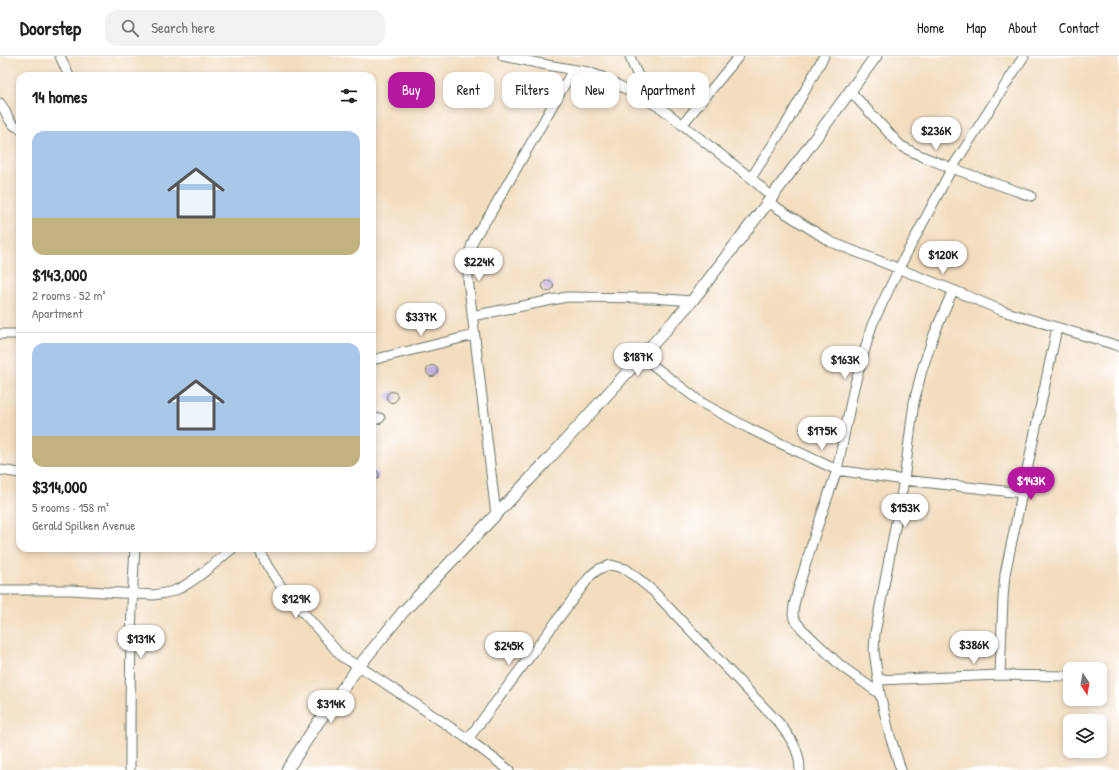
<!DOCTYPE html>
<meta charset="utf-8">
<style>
body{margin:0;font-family:"Patrick Hand",sans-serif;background:#f2f2f2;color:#202124;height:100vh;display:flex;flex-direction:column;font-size:15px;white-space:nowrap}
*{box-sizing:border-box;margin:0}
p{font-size:13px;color:#757577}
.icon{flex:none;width:22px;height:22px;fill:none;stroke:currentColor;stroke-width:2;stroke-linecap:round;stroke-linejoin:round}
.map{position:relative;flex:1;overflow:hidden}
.drawer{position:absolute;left:16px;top:16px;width:360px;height:480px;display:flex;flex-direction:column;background:#fff;border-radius:12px;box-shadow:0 2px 6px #0003}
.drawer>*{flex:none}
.top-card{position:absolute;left:388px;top:16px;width:380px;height:36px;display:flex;gap:8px}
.needle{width:26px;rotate:169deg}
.fabs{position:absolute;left:1063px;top:606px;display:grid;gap:8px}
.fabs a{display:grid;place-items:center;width:44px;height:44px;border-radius:8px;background:#fff;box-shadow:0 2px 6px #0003;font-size:20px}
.price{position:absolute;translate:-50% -34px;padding:0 9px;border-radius:14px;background:#fff;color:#222;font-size:13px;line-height:26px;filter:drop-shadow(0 1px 2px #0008)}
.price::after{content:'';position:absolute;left:50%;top:24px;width:12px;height:9px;margin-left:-6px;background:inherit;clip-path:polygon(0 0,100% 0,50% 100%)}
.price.active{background:#b5179e;color:#fff}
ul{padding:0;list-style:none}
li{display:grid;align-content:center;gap:8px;height:212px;padding:0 16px}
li+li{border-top:1px solid #e0e0e0}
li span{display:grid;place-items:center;height:124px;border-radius:12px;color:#555}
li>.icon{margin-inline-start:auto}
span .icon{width:72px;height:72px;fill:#fffc;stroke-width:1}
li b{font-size:17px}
h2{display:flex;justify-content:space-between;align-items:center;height:48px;padding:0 16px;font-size:17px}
.tag{padding:0 14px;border-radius:12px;background:#fff;box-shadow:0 2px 6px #0003;font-size:14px;line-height:36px}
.tag.active{background:#b5179e;color:#fff}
header{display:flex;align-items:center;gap:24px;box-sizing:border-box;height:56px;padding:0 20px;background:#fff;border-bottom:1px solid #e0e0e0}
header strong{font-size:19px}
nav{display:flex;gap:22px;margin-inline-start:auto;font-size:14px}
.search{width:280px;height:36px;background:#f2f2f2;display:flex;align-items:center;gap:10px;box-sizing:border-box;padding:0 14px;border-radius:12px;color:#757577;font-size:15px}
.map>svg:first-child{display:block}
.building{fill:#c2afe0}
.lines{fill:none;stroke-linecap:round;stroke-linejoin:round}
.minor-casing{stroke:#697565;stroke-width:11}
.tertiary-casing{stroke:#697565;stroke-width:13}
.minor{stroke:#fff;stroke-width:9}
.tertiary{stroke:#fff;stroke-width:11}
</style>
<header>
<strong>Doorstep</strong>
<div class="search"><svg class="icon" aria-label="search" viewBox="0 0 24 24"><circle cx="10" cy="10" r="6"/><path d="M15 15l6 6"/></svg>Search here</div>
<nav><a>Home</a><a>Map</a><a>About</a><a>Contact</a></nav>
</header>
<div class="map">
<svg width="1119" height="714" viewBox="0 0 1119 714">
<rect width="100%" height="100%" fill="#fff"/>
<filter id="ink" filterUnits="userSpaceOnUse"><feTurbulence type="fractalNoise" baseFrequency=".025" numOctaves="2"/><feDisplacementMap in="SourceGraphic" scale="8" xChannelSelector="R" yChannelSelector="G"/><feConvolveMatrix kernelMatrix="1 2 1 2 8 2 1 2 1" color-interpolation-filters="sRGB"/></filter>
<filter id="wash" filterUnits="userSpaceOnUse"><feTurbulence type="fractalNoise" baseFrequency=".012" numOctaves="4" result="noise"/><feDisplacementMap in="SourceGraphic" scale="16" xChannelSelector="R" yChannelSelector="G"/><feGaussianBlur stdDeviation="0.9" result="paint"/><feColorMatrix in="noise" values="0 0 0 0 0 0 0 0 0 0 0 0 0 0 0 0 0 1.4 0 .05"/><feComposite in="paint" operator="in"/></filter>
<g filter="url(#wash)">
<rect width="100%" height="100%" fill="#f3ddbf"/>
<g id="blocks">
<path class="building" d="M542.5 230a5.5 5.5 0 1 1 11 0a5.5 5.5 0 1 1-11 0Z
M426.5 315a5.5 5.5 0 1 1 11 0a5.5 5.5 0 1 1-11 0Z
M386.5 341a5.5 5.5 0 1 1 11 0a5.5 5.5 0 1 1-11 0Z
M372,414l5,1 2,3v3l-4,4h-3z"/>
</g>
</g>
<g filter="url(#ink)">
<use href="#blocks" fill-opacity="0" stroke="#697565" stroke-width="1"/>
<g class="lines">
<defs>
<path id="minor" d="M60,0l9,20
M503,0l44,9 41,7 14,5 14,7 45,24 90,70 21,19
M630,0c5,19 18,34 29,50
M850,35l50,54c14,9 29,14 44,20 29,11 58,21 87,31
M0,47c7,8 8,22 20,25
M682,69l57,-69
M751,122l37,-57 36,-65
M768,146l63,40 122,48 50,21 116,35
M472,260l95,-19 86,1 39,3
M0,278h20
M641,300l61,47 48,26 87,41 67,10 118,13
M372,304l102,-25
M372,365l8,-3
M0,414l20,3
M496,459l-28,-236c0,-13 0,-27 6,-40 4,-8 10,-16 15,-23l84,-146
M258,492l10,19 14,21 60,69 17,9 109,73
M0,534h71l83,5c8,-2 17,-2 24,-6 18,-8 39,-28 55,-41
M1000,619l3,-77 2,-24 52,-246
M878,624l122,-5 70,1
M880,638l-39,-28 -40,-38 -7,-9 -1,-5 1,-9 4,-16 17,-55 22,-64 17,-83 18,-62 27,-57 53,-100 72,-112
M130,714c0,-74 0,-148 5,-222
M509,714l-41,-31 123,-164 8,-6 12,-4 15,4 27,22 125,131c12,15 22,28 22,48
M901,714l-11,-34 -10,-42 -6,-43 1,-18 29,-153 10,-78 8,-32 11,-33 20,-47"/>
<path id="tertiary" d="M287,714l30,-46 42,-58 44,-54 143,-150 146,-161 80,-104 104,-141"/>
</defs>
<use href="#minor" class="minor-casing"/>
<use href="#tertiary" class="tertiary-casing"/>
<use href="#minor" class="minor"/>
<use href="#tertiary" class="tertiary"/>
</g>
</g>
</svg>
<div class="fabs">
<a><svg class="needle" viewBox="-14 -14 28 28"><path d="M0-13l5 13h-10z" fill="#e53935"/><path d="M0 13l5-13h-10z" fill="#757577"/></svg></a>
<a><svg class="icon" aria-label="layers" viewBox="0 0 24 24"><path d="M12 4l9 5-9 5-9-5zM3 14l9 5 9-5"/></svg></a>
</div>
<b class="price" style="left:936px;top:95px">$236K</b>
<b class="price" style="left:943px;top:219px">$120K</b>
<b class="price" style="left:479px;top:226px">$224K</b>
<b class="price" style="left:421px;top:281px">$337K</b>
<b class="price" style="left:638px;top:321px">$187K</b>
<b class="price" style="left:845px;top:324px">$163K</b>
<b class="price" style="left:822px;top:395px">$175K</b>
<b class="price active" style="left:1031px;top:445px">$143K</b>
<b class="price" style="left:905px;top:472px">$153K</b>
<b class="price" style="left:296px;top:563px">$129K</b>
<b class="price" style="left:141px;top:603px">$131K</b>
<b class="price" style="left:974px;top:609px">$386K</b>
<b class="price" style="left:509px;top:610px">$245K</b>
<b class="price" style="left:331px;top:668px">$314K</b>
<div class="top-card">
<a class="tag active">Buy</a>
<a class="tag">Rent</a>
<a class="tag">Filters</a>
<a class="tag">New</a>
<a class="tag">Apartment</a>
</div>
<section class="drawer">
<h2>14 homes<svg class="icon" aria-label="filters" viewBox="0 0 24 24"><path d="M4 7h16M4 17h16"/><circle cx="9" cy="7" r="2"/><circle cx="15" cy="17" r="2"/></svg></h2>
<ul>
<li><span style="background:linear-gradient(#a9c7e8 70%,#c2b280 0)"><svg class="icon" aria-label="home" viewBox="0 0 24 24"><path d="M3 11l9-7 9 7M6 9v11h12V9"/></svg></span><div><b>$143,000</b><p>2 rooms · 52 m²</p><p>Apartment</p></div></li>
<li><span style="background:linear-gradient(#a9c7e8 75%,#c2b280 0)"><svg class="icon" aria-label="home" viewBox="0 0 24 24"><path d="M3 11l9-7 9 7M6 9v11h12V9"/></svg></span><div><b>$314,000</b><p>5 rooms · 158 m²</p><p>Gerald Spilken Avenue</p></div></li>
</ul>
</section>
</div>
